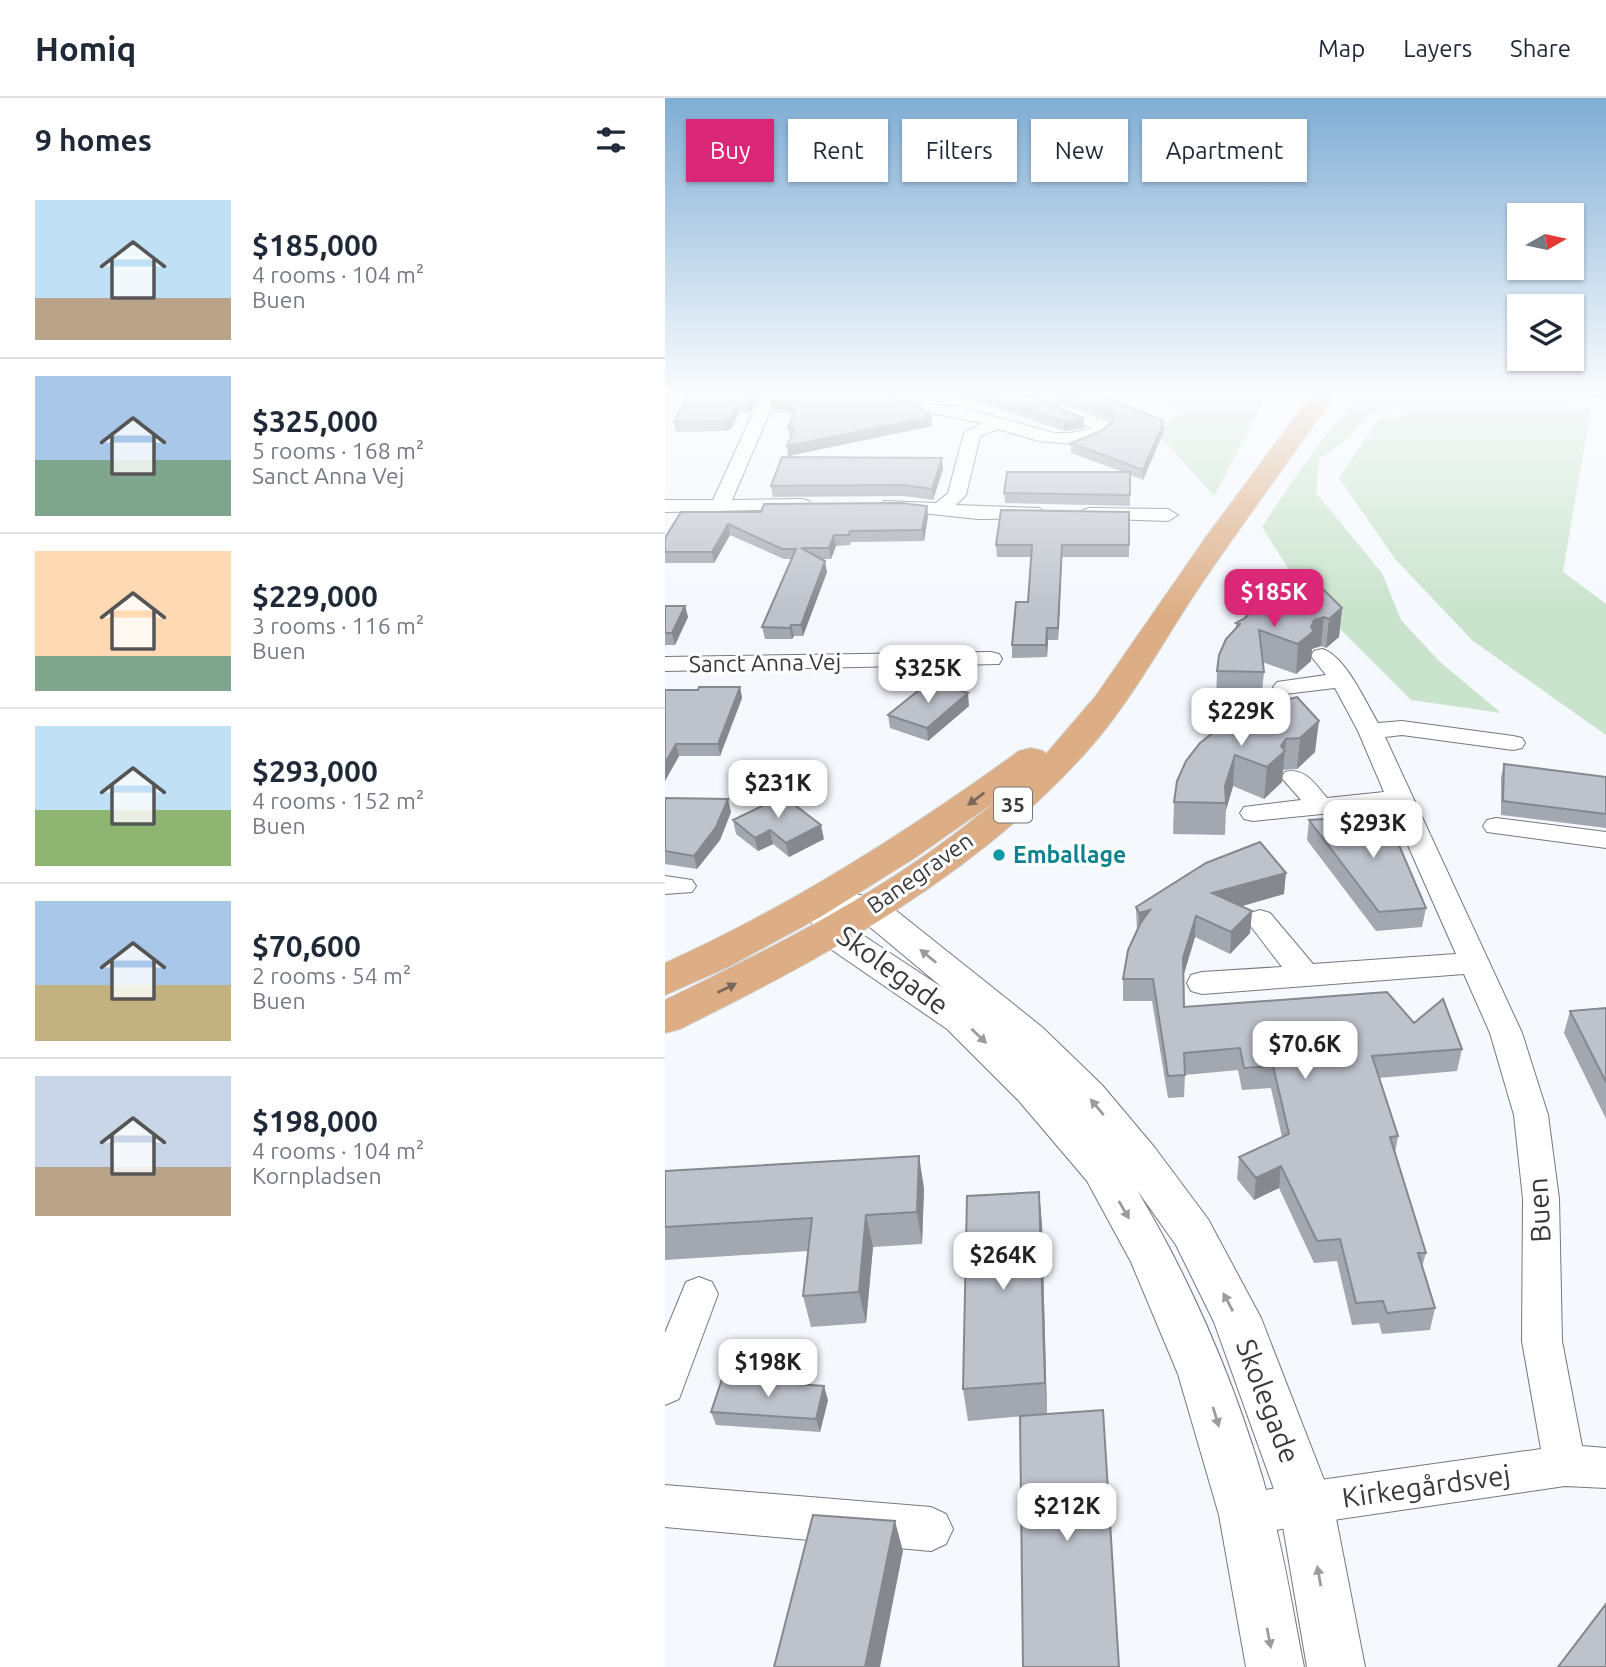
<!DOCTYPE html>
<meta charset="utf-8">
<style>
body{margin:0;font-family:Ubuntu,sans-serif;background:#f6f6f7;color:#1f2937;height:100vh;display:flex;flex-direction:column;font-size:26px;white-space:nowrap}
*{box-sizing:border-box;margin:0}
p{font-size:23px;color:#747a83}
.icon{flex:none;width:38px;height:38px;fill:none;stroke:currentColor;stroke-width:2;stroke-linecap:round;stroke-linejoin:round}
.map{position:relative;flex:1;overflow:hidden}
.drawer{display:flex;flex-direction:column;background:#fff;width:665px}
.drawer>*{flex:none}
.hud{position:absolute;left:21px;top:21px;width:665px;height:63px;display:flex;gap:14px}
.needle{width:46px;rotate:81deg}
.tools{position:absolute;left:842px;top:105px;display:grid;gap:14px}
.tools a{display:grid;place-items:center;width:77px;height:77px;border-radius:0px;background:#fff;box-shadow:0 2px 5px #0004;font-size:35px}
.price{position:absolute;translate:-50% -60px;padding:0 16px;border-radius:14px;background:#fff;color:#222;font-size:23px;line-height:46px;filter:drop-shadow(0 2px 4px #0008)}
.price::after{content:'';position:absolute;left:50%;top:42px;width:21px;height:16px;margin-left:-10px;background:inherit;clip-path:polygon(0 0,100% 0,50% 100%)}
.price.on{background:#db2777;color:#fff}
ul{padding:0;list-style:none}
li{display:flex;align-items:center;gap:21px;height:175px;padding:0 35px}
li+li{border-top:2px solid #e0e1e3}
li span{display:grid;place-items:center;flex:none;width:196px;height:140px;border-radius:0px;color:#555}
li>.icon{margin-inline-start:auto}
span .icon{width:84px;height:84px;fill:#fffc;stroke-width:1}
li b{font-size:30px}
h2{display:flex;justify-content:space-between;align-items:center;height:84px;padding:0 35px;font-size:30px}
.pill{padding:0 24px;border-radius:0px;background:#fff;box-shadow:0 2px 5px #0004;font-size:24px;line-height:63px}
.pill.on{background:#db2777;color:#fff}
header{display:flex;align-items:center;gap:42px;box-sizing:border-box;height:98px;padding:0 35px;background:#fff;border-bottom:2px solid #e0e1e3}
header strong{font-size:33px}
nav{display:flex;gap:38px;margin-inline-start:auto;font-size:24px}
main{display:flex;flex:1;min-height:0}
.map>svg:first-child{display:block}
.green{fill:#c9e3cc}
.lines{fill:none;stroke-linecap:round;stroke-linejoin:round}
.minor-casing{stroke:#747980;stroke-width:2}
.tertiary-casing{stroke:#747980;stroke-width:2}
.primary-casing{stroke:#d3d4d4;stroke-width:2}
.minor{fill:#fff;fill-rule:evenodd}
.tertiary{fill:#fff;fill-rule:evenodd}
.primary{fill:#ddae86;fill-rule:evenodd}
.wall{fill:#a3a7af}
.shaded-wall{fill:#85888e}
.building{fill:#bec2cb;stroke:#85888e;stroke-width:2}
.oneway{fill:#7a685a}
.oneway2{fill:#9c9c9e}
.culture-dot{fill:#0f9aa8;stroke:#fff;stroke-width:2.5}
.labels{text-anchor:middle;stroke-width:6;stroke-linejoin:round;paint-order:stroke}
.shield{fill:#fff;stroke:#747577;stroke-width:2}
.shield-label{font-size:21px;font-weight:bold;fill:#383a3d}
.street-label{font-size:23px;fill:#383a3d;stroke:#fff}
.culture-label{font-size:23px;font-weight:bold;fill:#0d838f;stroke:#fff;text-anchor:start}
.near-street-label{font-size:28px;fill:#383a3d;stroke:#fff}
</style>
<header>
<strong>Homiq</strong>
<nav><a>Map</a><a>Layers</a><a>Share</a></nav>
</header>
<main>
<section class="drawer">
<h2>9 homes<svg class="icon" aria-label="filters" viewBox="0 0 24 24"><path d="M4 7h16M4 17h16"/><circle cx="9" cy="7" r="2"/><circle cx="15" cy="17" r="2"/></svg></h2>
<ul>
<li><span style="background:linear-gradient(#bfe0f5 70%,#b9a48a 0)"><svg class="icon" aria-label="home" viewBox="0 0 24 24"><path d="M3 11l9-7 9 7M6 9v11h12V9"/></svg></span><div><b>$185,000</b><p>4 rooms · 104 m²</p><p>Buen</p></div></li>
<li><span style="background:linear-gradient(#a9c7e8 60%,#7fa58c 0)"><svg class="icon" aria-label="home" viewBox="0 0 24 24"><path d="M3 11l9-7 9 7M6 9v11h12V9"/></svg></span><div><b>$325,000</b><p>5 rooms · 168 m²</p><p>Sanct Anna Vej</p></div></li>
<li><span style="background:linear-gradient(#ffd9b3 75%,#7fa58c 0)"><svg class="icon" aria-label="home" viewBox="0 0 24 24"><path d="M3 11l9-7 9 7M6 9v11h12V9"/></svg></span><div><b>$229,000</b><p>3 rooms · 116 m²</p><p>Buen</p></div></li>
<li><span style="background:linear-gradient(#bfe0f5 60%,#8fb573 0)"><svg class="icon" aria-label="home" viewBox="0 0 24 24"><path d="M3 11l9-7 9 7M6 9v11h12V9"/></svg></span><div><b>$293,000</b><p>4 rooms · 152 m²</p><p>Buen</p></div></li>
<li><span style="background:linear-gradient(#a9c7e8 60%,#c2b280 0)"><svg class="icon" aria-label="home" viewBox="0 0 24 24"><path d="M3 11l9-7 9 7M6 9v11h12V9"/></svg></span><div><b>$70,600</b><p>2 rooms · 54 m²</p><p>Buen</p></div></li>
<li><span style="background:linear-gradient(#c9d6e8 65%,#b9a48a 0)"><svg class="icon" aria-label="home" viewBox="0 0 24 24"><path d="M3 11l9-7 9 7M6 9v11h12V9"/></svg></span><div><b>$198,000</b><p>4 rooms · 104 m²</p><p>Kornpladsen</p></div></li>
</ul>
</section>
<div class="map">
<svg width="941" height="1569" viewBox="0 0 941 1569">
<rect width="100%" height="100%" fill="#f5f8fd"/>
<path class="green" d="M466,295h137l-54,103 -58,-64 28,-22z
M699,295h117l110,14 -28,165 43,32v131l-133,-94 -78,-82 -56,-81 39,-57 60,-18 -69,12 -24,26 -26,18 -3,34 66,80 19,47 38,41 62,52 -90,-13 -108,-108 -41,-65c31,-47 62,-94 102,-134z"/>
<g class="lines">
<defs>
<path id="minor" d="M97,295h16l-46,107 70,-1 7,2 2,4 -2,4 -144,3v-12h48z
M334,295c40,0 73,15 110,29l2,4 -2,7 -38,11 -32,-3 -41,-12 -18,7 -14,59 -10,10 83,3 10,6 -3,4 -68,1 -94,-10 -2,-4 2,-4 52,2 12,-10 16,-60 18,-10 -83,-16 -2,-3 2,-3 59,6 97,26h16l21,-5 -53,-22 -38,-10z
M425,410l78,1 10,6 -10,6 -85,-3 -3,-4 3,-4z
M657,551c23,6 44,54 56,74l24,-2 111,15 9,2 3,5 -3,5 -9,2 -111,-15 -17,2 137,296 26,82 11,84 3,142 20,105 24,2v40l-41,-2 -259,38 -60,12 -15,-6 -7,-15 7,-15 15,-6 60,-12 235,-33 -19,-108 1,-142 -9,-84 -24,-82 -26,-59 -262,20 -11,-3 -4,-8 4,-8 11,-3 80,-5 -36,-47 4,-7 10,-3 10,3 43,51 143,-10 -65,-147 -138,14 -9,-2 -4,-6 4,-6 57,-7 -20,-23 4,-5c20,-5 30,12 42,26l57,-6 -26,-61 -23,-43 -50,6 -8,-2 -4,-5 4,-5 49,-7 -15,-19 3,-5z
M326,554l8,2 3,5 -3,5 -334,7v-14z
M831,720l110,14v16l-119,-16 -4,-6 4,-6z
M0,778l27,4 4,6 -4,6 -27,2z
M34,1179l13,5 6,12 -39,105 -14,6v-72l21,-51z
M0,1387l266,22 15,7 7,15 -7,15 -15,7 -266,-24z"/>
<path id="tertiary" d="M159,788l60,15 158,126 60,58 53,63 53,71 53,99 72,185 32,164h-58l-28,-164 -65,-181 -38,-77 -39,-55c60,101 106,212 136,325 13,50 21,102 31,152h-58l-27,-152 -41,-141 -47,-112 -44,-81 -68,-80 -72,-72 -128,-88 -5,-9 -8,-34 5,-8zM181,817l13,3 84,70 -94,-62z"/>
<path id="primary" d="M648,295h23c-46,67 -95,132 -140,199 -35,53 -66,111 -108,158 -111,125 -259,205 -408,279l-15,4v-33c116,-56 232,-115 331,-199l-83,58 -91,57 -94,51 -63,28v-32c126,-57 242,-131 354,-212l12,-3 12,3 3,3 49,-57 111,-160z"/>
</defs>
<use href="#minor" class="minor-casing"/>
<use href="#tertiary" class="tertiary-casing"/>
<use href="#primary" class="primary-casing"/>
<use href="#minor" class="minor"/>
<use href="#tertiary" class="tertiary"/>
<use href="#primary" class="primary"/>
</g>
<path class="wall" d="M94,295l-9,20h-11l-7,15 -6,3 -50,1 -2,-10z
M255,295h94l70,25v10l-20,3 -78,-27z
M363,295h67l69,38 -21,49 -13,-5v31l-125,-3 -1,-10 119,-21 -52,-19v-10l30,-12 10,-8 -1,-3 -54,-20z
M867,295h74v7l-50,-4z
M235,301l-1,1 32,17 1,9 -144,30 2,-18 -2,-10 4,-10 -1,-6 -19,1 -1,-10z
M278,371l-10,31 -30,-4 -130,1 -2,-11z
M262,408l1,10 -4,25 -73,1 -1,3 -14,1 -5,13h-9l5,13 -24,64h-9l-2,3h-27l-3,-12 29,-68h-7l-54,-24 -16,28h-49v-25l96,-26z
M464,414v45h-67l-4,83h-10l-1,17 -35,1v-13l16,-43 3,-45h-34l-1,-12z
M0,508h20l3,11 -13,28h-10z
M677,510l-3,29 -13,11 -5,-2 -9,3 -1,12 -15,13 -34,-12 2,10 -3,30 -45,-1 1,-30 19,-43v-5l21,-11z
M75,589l2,11 -22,58h-41l-14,25v-91h33z
M632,599l18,55 -18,17 -14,1 -1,12 -18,17 -31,-13 -7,24 -1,25 -52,-1 1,-32z
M304,608l-41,35 -38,-13 -2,-13z
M839,666l102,13v51l-105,-13v-38z
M0,700l66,14 -11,28 -23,29 -32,-5z
M68,722l91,19 -35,18 -16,-13 -15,7 -22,-17z
M644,722l117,88 -4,19 -46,4 -69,-91z
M619,796l-43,12 11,5 -2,22 -20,21 -35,-17 -12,40 1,30 230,16 48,26 -5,22 -78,7 19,58 -3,17 31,100 -4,14 13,41 -5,22 -48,4 -3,-11 -27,2 -15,-64 -23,2 -35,-75 -25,12 -17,-21 2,-22 43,-20 -11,-49 -29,2 -4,-20 -53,5 -1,22 -16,1 -16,-97h-29v-22l14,-49 -1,-23z
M941,910v111l-42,-86 6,-22z
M0,1073l259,17 -2,56 -49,3 -7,76 -55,4 -8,-31 5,-45 -143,9z
M374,1094l3,33 5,189 -79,7 -5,-32z
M163,1302l-8,32 -104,-7 -5,-13z"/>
<path class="shaded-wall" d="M88,295h6l-9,20 -2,-9z
M230,295h5v6l-6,4 -1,-9z
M72,306l2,9 -7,15 -6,3 -2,-10z
M266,319l1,9 -144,30 -1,-10z
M419,320v10l-20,3v-10z
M499,323v10l-21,49v-10z
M277,360l1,11 -10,31 -1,-11z
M262,408l1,10 -4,25 -2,-11z
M63,426l2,11 -16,28 -2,-11z
M169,437l2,11 -5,13 -2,-11z
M397,447v12l-4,83v-12z
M160,463l2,11 -24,64 -2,-11z
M20,508l3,11 -13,28 -3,-12z
M677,510l-3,29 -13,11 3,-29z
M659,519l-3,29 -9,3 -1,12 -15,13 2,-30 16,-24z
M126,527l3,11 -2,3 -2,-11z
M382,530l1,12 -1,17 -1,-12z
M75,589l2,11 -22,58 -2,-12z
M303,595l1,13 -41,35 -1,-13z
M654,623l-4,31 -18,17 3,-31z
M621,641l-4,43 -18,17 3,-32z
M11,646l3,12 -14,25v-18z
M570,657l-2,31 -7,24 -1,-24z
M63,701l3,13 -11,28 -23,29 -3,-13z
M156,727l3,14 -35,18 -3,-14z
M105,732l3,14 -15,7 -3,-13z
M621,775l-2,21 -73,21 1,-22z
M485,812l-11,24v-21z
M587,813l-2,22 -20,21 1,-22z
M531,818l-1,21 -13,43 1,-22z
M254,1058l5,32 -2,56 -5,-32z
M616,1068l-2,22 -25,12 2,-22z
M374,1094l3,33 5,190 -2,-32z
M201,1117l7,32 -7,76 -7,-31z
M159,1288l4,14 -8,32 -4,-13z
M230,1423l8,30 -23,116h-15z"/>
<path class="building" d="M25,295h63l-5,11h-11l-7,14 -6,3 -50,1z
M109,295h121l-2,1 3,5 20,5 15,13 -144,29 7,-18h-6l8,-20h-6l3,-5h-22z
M310,295h39l24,6 46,19 -20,3 -78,-26z
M398,295h32l69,28 -21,49 -72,-27 30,-12 13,-10 -4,-11z
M117,359l160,1 -10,31 -30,-4 -131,1z
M342,374h123v23l-126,-2z
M237,405l25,3 -5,24 -72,1 -1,4h-15l-5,13h-28l24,13 -24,64h-10l-1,3 -28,-1 34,-78h-14l-54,-25 -16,28h-47v-14l16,-26h80l3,-8z
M336,412l128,2v33h-67l-4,83h-11l-1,17h-34l4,-43h12l4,-57h-36z
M658,491l19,19 -13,11 -5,-2 -10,3 -3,7 3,4 -16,13 -39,-14 5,42 -47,-1 2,-16 7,-16 14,-15 -4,-1 9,-5 11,-13 1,7 41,-17z
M0,508h20l-13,27h-7z
M272,586l31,9 -41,35 -39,-13 31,-25 8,2z
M34,589h41l-22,57h-42l-11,19v-73h33z
M632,599l22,24 -19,17 -14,1 -5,7 4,5 -18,16 -32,-12 -10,31 1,17 -52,-1 3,-21 9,-20 14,-18 19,-15 35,-20z
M839,666l102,13v37l-103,-13z
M118,698l38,29 -35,18 -16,-13 -15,8 -22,-18z
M0,700l63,1 -12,28 -22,29 -29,-5z
M721,717l40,93 -47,4 -70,-92z
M595,744l26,31 -74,20 40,18 -21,21 -35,-16 -13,42 1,49 203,-15 27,31 29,-24 19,50 -90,7 26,80 -8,1 36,116h-8l17,55 -48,5 -4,-12 -27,2 -16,-64 -23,2 -36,-75 -25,12 -17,-21 50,-23 -16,-68 -29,2 -4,-20 -56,5 1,22 -17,1 -15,-97h-30l5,-29 12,-26 10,-14 -11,3 -3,-6 70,-44z
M941,910v74l-36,-71z
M254,1058l-2,56 -51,3 -7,77 -56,4 9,-78 -147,9v-56z
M374,1094l6,191 -82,6 4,-193z
M57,1281l102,7 -8,33 -105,-7z
M438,1312l16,257h-96l-3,-251z
M148,1417l82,6 -30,146h-91z
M941,1506v63h-48z"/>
<defs><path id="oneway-solid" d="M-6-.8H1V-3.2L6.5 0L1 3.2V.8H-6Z" transform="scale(1.75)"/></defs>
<g class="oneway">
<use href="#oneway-solid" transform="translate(311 701) rotate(143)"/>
<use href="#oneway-solid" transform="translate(62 890) rotate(-26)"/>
</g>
<g class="oneway2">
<use href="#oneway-solid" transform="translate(263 858) rotate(-141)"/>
<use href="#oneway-solid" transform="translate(314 938) rotate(44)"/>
<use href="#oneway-solid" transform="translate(432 1009) rotate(-130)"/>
<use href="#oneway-solid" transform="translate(459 1112) rotate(60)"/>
<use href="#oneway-solid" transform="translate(563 1204) rotate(-118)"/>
<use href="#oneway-solid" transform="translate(551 1319) rotate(73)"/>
<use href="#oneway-solid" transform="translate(654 1478) rotate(-100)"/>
<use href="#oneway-solid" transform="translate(604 1540) rotate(79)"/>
</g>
<linearGradient id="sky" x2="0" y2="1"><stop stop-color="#80add4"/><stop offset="0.57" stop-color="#fafcfe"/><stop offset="1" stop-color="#fafcfe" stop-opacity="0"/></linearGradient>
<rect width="941" height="515" fill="url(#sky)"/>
<circle class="culture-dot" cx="334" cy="757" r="7"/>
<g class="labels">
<rect class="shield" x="329" y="689.5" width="38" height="35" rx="5"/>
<g class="shield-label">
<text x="348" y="714">35</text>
</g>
<g class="street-label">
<text transform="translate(100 565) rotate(-1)" y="8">Sanct Anna Vej</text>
<text transform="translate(255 775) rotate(-35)" y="8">Banegraven</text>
</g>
<g class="culture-label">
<text x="348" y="765">Emballage</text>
</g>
<g class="near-street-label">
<text transform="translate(228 872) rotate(36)" y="10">Skolegade</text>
<text transform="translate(874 1112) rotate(-93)" y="10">Buen</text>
<text transform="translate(603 1303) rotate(69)" y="10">Skolegade</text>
<text transform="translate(761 1388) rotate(-8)" y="10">Kirkegårdsvej</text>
</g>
</g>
</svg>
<div class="tools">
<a><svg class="needle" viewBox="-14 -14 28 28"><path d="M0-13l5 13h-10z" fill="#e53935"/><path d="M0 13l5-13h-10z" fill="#747a83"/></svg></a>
<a><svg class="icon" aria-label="layers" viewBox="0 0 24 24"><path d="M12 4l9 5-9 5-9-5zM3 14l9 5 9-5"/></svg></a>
</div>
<b class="price on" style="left:609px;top:531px">$185K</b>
<b class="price" style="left:263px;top:607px">$325K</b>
<b class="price" style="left:576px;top:650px">$229K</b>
<b class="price" style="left:113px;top:722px">$231K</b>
<b class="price" style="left:708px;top:762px">$293K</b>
<b class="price" style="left:640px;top:983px">$70.6K</b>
<b class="price" style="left:338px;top:1194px">$264K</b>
<b class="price" style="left:103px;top:1301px">$198K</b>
<b class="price" style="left:402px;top:1445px">$212K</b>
<div class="hud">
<a class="pill on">Buy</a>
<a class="pill">Rent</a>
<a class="pill">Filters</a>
<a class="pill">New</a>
<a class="pill">Apartment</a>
</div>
</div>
</main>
